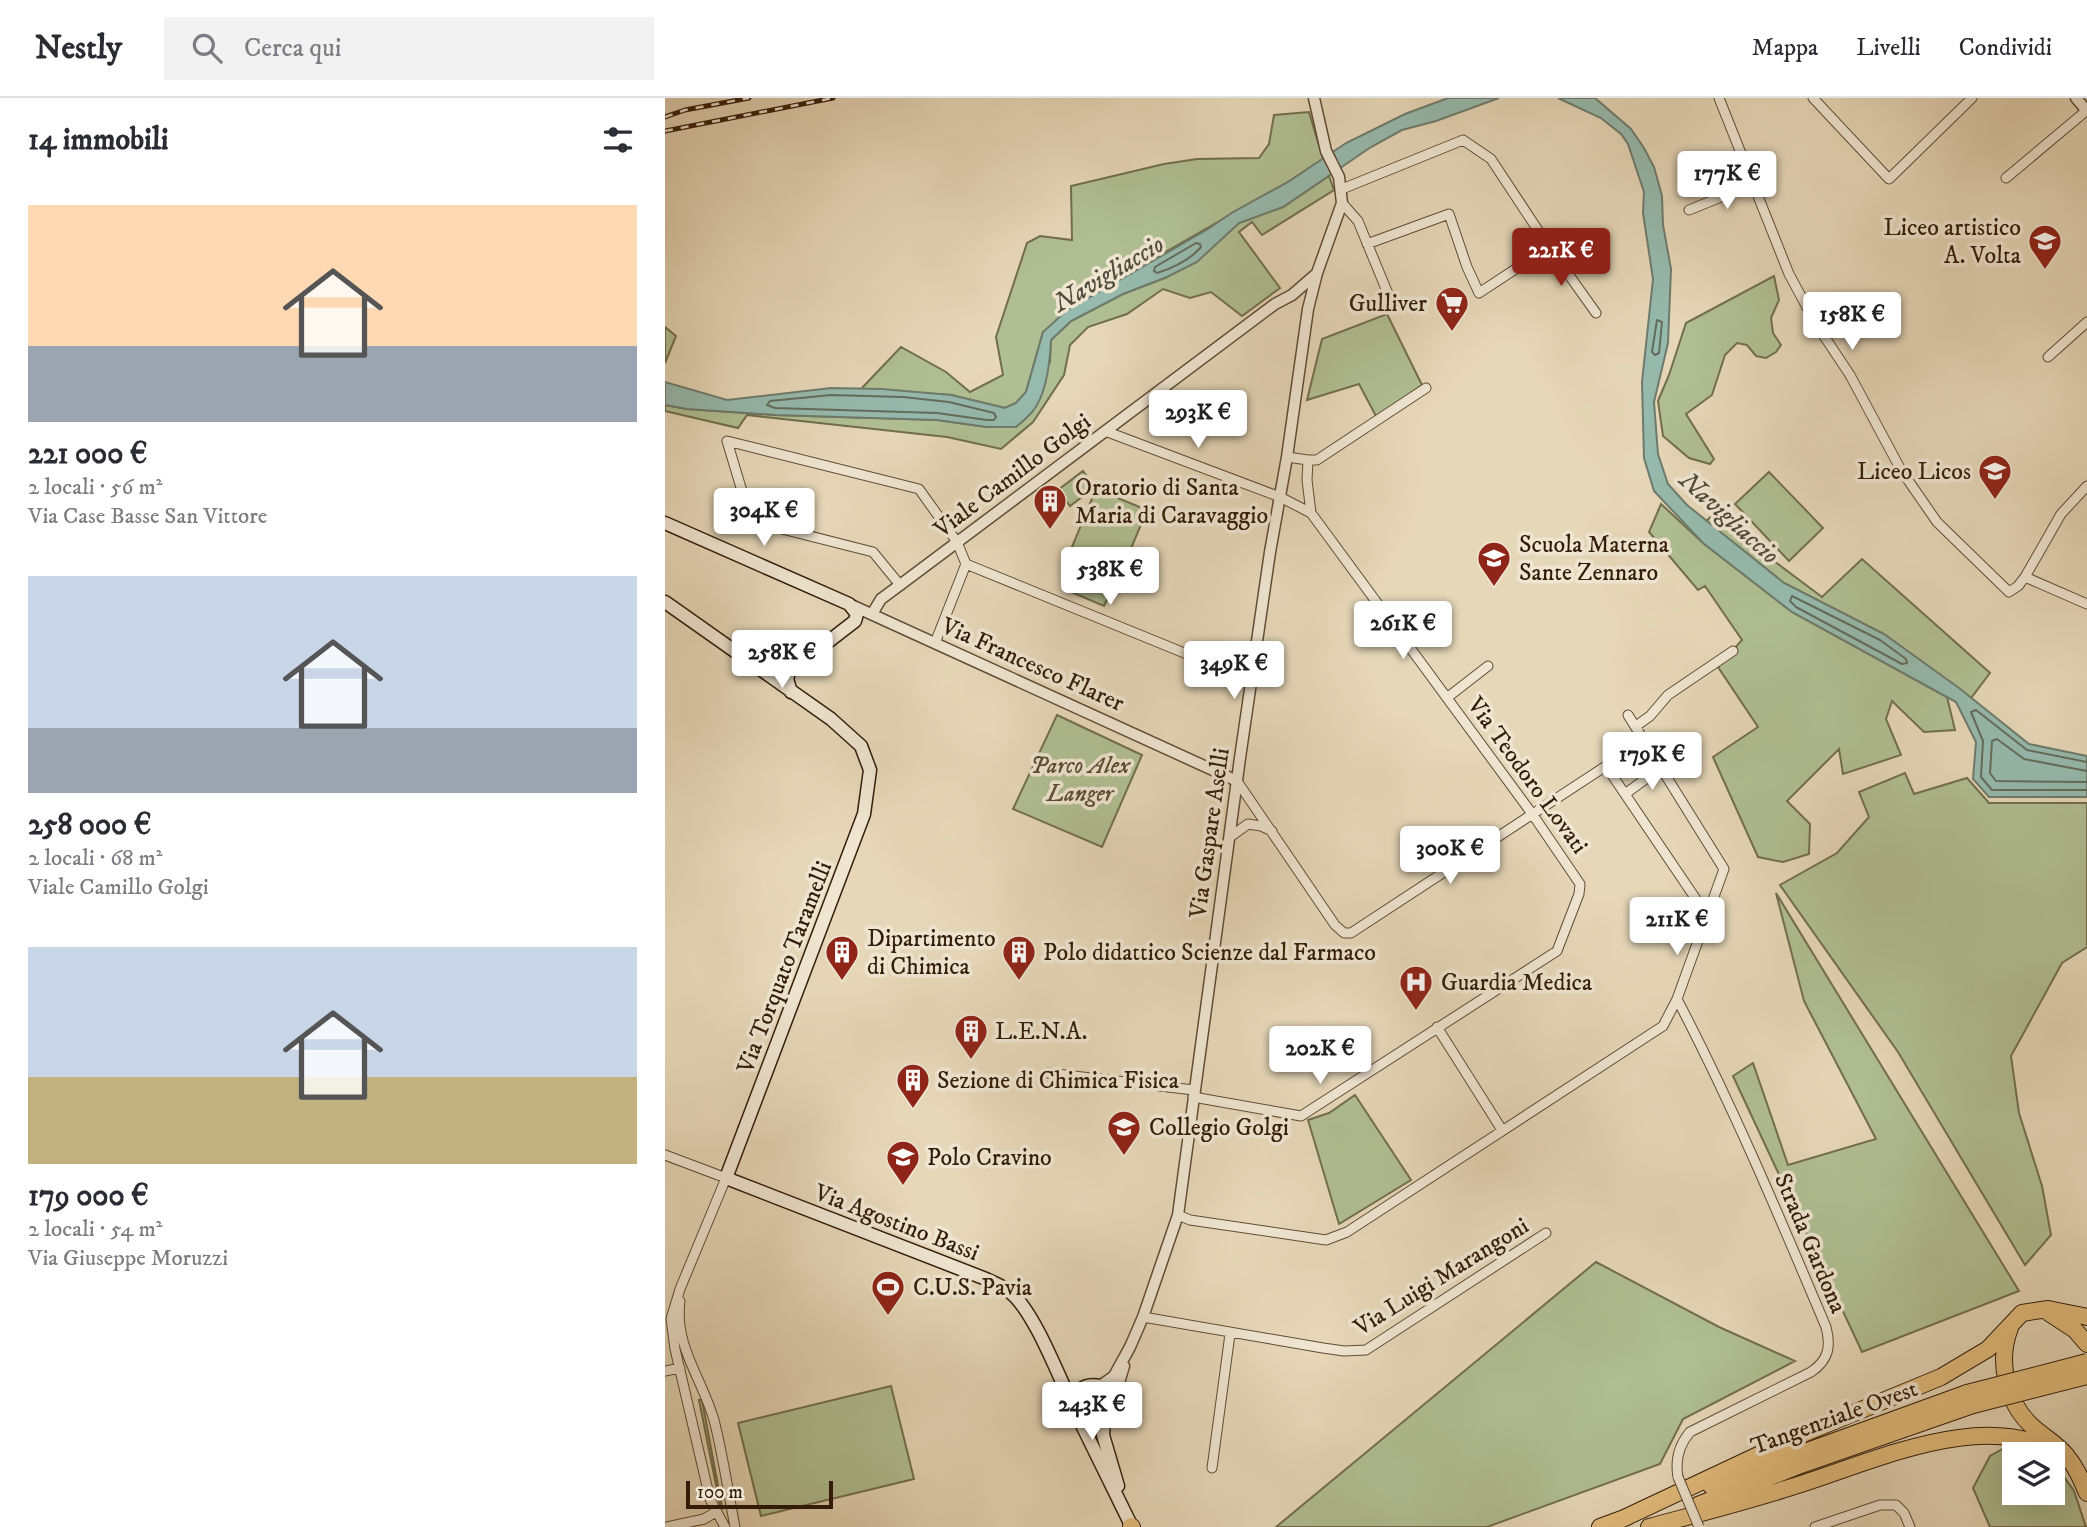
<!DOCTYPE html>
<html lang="it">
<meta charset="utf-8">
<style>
body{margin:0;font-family:"IM FELL DW Pica",serif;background:#f2f2f3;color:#2b2b33;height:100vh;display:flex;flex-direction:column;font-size:26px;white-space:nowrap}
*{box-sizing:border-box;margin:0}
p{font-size:23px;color:#7c7c81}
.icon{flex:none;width:38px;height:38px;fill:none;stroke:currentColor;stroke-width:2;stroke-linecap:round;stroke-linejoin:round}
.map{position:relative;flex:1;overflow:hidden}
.details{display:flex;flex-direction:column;background:#fff;width:665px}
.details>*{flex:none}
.fabs{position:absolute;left:1337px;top:1344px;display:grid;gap:14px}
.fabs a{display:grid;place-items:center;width:63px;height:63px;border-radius:0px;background:#fff;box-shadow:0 7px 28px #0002;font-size:35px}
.scale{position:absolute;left:21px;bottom:18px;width:147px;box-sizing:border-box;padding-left:7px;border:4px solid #331d09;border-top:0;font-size:19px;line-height:24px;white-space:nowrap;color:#331d09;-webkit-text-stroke:5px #efe5d1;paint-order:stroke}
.price{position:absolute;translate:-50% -60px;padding:0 16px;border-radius:7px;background:#fff;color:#222;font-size:23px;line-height:46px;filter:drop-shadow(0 2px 4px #0008)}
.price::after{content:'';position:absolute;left:50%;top:42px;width:21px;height:16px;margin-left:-10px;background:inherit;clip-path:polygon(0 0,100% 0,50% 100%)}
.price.on{background:#8f2418;color:#fff}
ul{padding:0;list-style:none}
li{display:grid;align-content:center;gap:14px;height:371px;padding:0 28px}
li span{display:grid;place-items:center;height:217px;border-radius:0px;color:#555}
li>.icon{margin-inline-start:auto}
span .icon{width:126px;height:126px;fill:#fffc;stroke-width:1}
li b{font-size:30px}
h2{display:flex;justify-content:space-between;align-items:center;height:84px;padding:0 28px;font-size:30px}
header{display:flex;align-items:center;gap:42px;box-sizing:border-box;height:98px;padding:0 35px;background:#fff;border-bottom:2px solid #e1e1e2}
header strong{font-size:33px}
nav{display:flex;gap:38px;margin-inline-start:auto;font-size:24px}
.search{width:490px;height:63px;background:#f2f2f3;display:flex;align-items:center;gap:18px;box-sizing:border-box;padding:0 24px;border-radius:0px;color:#7c7c81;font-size:26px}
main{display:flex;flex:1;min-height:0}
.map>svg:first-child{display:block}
.green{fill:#b0bf93;stroke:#726e4e;stroke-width:2}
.water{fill:#96baae;stroke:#6e7b6c;stroke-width:2}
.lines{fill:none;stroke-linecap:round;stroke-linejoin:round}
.shore{stroke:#646c5c;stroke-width:2}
.minor-casing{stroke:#604c35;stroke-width:11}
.tertiary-casing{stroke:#604c35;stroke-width:13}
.secondary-casing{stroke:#331d09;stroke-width:15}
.motorway-casing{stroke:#331d09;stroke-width:18}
.minor{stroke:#efe5d1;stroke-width:9}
.tertiary{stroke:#efe5d1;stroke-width:10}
.secondary{stroke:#efe5d1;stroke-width:12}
.motorway{stroke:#e3bc7c;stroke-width:16}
.rail-casing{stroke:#331d09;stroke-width:5}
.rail{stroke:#efe5d1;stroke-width:2.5;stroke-dasharray:8;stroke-linecap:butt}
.minor-bridge-casing{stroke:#604c35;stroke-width:11;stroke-linecap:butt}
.motorway-bridge-casing{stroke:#331d09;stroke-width:18;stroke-linecap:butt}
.minor-bridge{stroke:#efe5d1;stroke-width:9}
.motorway-bridge{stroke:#e3bc7c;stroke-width:16}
.labels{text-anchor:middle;stroke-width:7;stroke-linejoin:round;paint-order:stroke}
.poi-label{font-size:24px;fill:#331d09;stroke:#efe5d1;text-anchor:start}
.street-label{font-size:24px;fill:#331d09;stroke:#efe5d1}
.park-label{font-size:24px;font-style:italic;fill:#584e32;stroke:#efe5d1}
.water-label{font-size:26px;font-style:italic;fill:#514c3b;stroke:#efe5d1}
</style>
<header>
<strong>Nestly</strong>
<div class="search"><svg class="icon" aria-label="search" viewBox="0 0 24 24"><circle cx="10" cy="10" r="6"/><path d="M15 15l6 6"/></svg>Cerca qui</div>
<nav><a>Mappa</a><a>Livelli</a><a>Condividi</a></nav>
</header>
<main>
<section class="details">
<h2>14 immobili<svg class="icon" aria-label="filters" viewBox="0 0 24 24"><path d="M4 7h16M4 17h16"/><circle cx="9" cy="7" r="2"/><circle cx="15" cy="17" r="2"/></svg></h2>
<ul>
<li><span style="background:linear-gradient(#ffd9b3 65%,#9aa5b1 0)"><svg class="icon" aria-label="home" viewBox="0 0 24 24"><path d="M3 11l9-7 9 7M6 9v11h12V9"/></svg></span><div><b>221 000 €</b><p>2 locali · 56 m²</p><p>Via Case Basse San Vittore</p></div></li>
<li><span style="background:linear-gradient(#c9d6e8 70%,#9aa5b1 0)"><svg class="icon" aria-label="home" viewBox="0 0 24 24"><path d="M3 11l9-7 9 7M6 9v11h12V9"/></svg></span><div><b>258 000 €</b><p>2 locali · 68 m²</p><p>Viale Camillo Golgi</p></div></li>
<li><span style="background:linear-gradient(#c9d6e8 60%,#c2b280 0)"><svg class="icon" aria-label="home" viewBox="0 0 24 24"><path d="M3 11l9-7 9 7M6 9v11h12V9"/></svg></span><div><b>179 000 €</b><p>2 locali · 54 m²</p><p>Via Giuseppe Moruzzi</p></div></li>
</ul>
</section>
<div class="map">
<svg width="1422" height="1429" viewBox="0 0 1422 1429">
<rect width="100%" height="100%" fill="#e6d7b8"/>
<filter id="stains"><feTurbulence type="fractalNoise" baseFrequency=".00286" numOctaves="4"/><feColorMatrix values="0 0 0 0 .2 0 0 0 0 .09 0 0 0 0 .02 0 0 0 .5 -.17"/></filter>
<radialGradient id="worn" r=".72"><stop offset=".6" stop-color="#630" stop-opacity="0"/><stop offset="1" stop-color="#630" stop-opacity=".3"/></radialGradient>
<path class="green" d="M644,14l14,47 -35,23 -189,108 -56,42 -17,60 -10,11 -11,5 -54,-13 -90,-6 40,-42 45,25 24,20 33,-17 -7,-38 31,-94 13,-7 32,4 -1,-54 93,-22 33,-5 62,-1 10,-14 5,-29z
M664,78l5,14 -72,45 -10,-13 -13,10 41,56 -38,28 -31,-24 -21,6 -27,-9 -36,25 -39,13 -18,18 -6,30 -31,47 -32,27 -54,-12 -200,-22 -9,13 -73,-17v-6l22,4 88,6 162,5 50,7h29l34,-65 1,-22 20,-19 52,-27 44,-17 53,-37 19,-17 44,-16z
M1109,178l5,24 -8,18 2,15 8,12 -5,7 -10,6 -10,-2 -9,-11 -10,-2 -12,12 -13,40 -26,19 28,45 -4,5 -21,-6 -26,-22 -5,-35 11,-26 17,-52z
M722,216l35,71 -45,33 -18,-34 -52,16 15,-61z
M0,229l11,9 -11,27z
M418,373l12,16 -25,19 -12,-16z
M1104,374l54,56 -34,33 -54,-57z
M431,391l51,21 -29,70 -51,-21z
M996,406l42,39 89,69 155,85 8,33 -31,2 -32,-31 -6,18 15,36 -58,19 -4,-25 -52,52 23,23 -1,30 -26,8 -25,-5 -45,-100 45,-30 -40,-60 24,-27 -37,-54 -7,4 -49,-58z
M1048,417l109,82 40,-38 128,114 -19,25 -87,-64 -100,-51 -78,-62z
M409,468l40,18 -10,22 -40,-17z
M392,617l85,40 -40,92 -89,-38z
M1240,675l9,21 53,-16 22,25h98v144l-25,16 -51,93 8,57 23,73 9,49 -26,30 -127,-213 -118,-167 57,-32 32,-36 -10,-25z
M1111,795l243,398 -157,61 -129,-276 20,-13 35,102 88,-26 -72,-138z
M690,997l56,85 -72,44 -31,-104 21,-7z
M931,1164l123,65 76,34 -112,58 -23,45 -173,63h-211z
M226,1288l23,93 -153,37 -23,-93z
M413 1307a14 14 0 1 1 28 0a14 14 0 1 1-28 0Z
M34,1302h3l20,107 -2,-2z
M1341,1349l29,3 6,4h-27v39h39v-32l21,30 12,36h-96l-17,-39 17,-32z"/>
<path class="water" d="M783,0h51l-63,23 -34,9 -31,17 -88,60 -44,16 -42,39 -30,15 -44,17 -52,27 -20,19c-1,22 -4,53 -18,71 -5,6 -11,11 -17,16h-29l-50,-7 -162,-5 -88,-6 -22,-4v-23l62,18 104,-12 51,1 69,6 54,13 11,-5 10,-11 17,-60 23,-21 142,-82 25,-17 55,-30 58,-39 59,-29z
M893,0h37l36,31 13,19 10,19 8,29 1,29 8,44 -3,74 -14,59 4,52 10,30 19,21 97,78 100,51 75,54 70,56 58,12v41h-98l-16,-18 3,-37 -20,-40 -164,-90 -89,-69 -49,-52 -10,-33 -2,-76 11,-103 -10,-66 1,-21 -16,-48 -7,-10 -20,-16z"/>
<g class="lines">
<path class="shore" d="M531,145l4,1 1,3c-11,13 -28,21 -44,26l-3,-2 1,-4z
M992,222l5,2 -3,31 -4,2 -3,-3z
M166,297l72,2 46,5 45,11 2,4 -2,3h-7l-50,-7 -162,-5 -8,-3 3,-4z
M1127,498l88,44 26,19 1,4 -5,1 -106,-57 -6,-6z
M1422,664l-60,-12 -51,-40 -5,2 12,29 -2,36 11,13h95
M1422,673l-63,-12 -27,-20 -5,2 -2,32 6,8 91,1"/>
<defs>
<path id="minor" d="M1054,0l70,176 27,50 34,51 51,95 36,52 72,70 9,-6 7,-9 36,-63 26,-28
M1148,0l76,81 83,-81
M1341,80l80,-67
M677,91l121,-49 28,19 58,88 47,66
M677,105l16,18 33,80
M1024,112l64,-26
M702,146l82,-30 18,53 12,26 70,-46
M1383,259l39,-35
M440,333l175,66 31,16 222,302 47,69 -1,10 -22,57 -256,165 -108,-19
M622,359l21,3 -1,20 4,33
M643,362h9l9,-6 100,-66
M1360,479l62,27
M235,487l-27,-33 -122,-31 -24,-80 192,48 38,53 9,22 287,117
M270,545l31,-79
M783,599l40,-31
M971,628l14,-10 18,-21 65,-44
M572,683l98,144 9,8h7l255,-167 102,151
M960,696l37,-27
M565,739l18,-13 13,2 11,5
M1012,901c56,107 102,217 149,328 5,19 3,33 -15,45l-121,60c-11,13 -15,28 -12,45
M772,929l65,103
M383,975l146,17
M0,1057l61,23 -46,111 -9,30 4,30 35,150 15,28
M513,1117l12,5 136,20 21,-8 316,-206 14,-27 47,-130 -96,-154
M15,1203c-6,45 22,77 34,119 9,35 14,71 21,107
M478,1219l180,31 21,3 22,-1 180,-117
M0,1273l15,-3
M547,1370l18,-134
M2,1429l37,-8 12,-7
M1150,1429l65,-22h16l8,8 6,14"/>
<path id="tertiary" d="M1411,0l11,13
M184,506l388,177
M207,516l9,-15 19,-14 375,-281 17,-9 23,-20
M435,1288l14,-10 16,-29 13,-30 35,-102 62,-457 30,-206 17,-95 21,-148 9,-36 25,-70 -3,-26 -13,-26 -12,-53
M447,1308l12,-40"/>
<path id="secondary" d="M0,425l184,81 8,10 -2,7 -66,51 -2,7 4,13
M0,504l166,117 30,27 9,24 -6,44 -138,364 260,101c8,4 17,7 24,13 24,19 48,83 62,112v7l8,10 52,106
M407,1306c4,-14 12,-21 28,-18l11,12c3,20 -12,33 -31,23
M439,1323l-1,14 15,51"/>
<path id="motorway" d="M1384,1215l26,17 12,14
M1345,1230c-13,33 -4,75 23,99 11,10 24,17 33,28 10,12 15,24 21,38
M1046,1388l256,-93
M1033,1407l100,-39 175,-61
M955,1422l183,-86 138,-57 47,-28 34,-36 26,-4 39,8
M466,1428l1,1
M935,1429l27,-10
M984,1429c52,-14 104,-27 155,-44 78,-25 192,-79 266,-22"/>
</defs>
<use href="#minor" class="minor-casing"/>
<use href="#tertiary" class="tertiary-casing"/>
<use href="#secondary" class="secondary-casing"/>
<use href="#motorway" class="motorway-casing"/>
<use href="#minor" class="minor"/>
<use href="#tertiary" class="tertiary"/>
<use href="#secondary" class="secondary"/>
<use href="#motorway" class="motorway"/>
<defs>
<path id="rail" d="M0,19l20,-7 64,-12
M0,33l168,-33"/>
</defs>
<use href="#rail" class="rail-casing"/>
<use href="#rail" class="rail"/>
<defs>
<path id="minor-bridge" d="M1013,1379l21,50"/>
<path id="motorway-bridge" d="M1302,1295l120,-31
M1308,1307l114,-29"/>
</defs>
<use href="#minor-bridge" class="minor-bridge-casing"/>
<use href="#motorway-bridge" class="motorway-bridge-casing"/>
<use href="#minor-bridge" class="minor-bridge"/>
<use href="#motorway-bridge" class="motorway-bridge"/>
</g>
<defs>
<symbol id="school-pin" viewBox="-11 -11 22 30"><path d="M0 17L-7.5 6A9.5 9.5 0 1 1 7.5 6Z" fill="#8f2418" stroke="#efe5d1"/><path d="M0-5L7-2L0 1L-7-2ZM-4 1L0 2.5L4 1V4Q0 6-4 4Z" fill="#fff"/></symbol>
<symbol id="supermarket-pin" viewBox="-11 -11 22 30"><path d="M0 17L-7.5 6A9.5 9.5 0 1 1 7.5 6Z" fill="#8f2418" stroke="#efe5d1"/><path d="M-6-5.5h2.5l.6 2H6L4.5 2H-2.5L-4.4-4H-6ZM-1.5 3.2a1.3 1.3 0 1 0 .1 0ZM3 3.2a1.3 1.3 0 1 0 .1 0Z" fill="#fff"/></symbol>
<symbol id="building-pin" viewBox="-11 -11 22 30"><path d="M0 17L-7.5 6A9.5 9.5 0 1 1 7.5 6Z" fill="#8f2418" stroke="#efe5d1"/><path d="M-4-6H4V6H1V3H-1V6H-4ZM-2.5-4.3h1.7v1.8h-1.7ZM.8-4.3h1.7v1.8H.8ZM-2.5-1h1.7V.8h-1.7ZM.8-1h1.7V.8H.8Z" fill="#fff"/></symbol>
<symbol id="hospital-pin" viewBox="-11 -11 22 30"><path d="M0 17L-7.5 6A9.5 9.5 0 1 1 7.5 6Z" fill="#8f2418" stroke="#efe5d1"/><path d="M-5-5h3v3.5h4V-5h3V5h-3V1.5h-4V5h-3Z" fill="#fff"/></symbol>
<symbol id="university-pin" viewBox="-11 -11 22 30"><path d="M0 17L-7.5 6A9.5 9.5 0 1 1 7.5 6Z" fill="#8f2418" stroke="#efe5d1"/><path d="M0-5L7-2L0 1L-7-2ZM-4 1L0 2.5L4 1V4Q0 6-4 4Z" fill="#fff"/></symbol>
<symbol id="stadium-pin" viewBox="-11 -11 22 30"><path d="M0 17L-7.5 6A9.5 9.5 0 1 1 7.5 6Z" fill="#8f2418" stroke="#efe5d1"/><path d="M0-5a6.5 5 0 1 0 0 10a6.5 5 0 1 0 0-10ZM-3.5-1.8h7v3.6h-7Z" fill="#fff"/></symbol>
</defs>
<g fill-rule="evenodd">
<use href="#school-pin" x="1361" y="124" width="38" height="52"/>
<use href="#supermarket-pin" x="768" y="186" width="38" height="52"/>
<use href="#school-pin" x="1311" y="354" width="38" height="52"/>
<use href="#building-pin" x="366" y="384" width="38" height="52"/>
<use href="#school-pin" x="810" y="441" width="38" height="52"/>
<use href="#building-pin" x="158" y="835" width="38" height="52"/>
<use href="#building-pin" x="335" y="835" width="38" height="52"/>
<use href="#hospital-pin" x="732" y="865" width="38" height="52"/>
<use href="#building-pin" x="287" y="914" width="38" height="52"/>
<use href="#building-pin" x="229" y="963" width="38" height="52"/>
<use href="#university-pin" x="440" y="1010" width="38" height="52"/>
<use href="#university-pin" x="219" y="1040" width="38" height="52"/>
<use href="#stadium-pin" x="204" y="1170" width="38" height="52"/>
</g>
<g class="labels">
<g class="poi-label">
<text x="1356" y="137" text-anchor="end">Liceo artistico<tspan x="1356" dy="28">A. Volta</tspan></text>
<text x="762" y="213" text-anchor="end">Gulliver</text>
<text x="1306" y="381" text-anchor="end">Liceo Licos</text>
<text x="410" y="397">Oratorio di Santa<tspan x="410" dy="28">Maria di Caravaggio</tspan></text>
<text x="854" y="454">Scuola Materna<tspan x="854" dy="28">Sante Zennaro</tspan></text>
<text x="202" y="848">Dipartimento<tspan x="202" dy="28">di Chimica</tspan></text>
<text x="378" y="862">Polo didattico Scienze dal Farmaco</text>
<text x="776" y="892">Guardia Medica</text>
<text x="330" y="941">L.E.N.A.</text>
<text x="272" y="990">Sezione di Chimica Fisica</text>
<text x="484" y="1037">Collegio Golgi</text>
<text x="262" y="1067">Polo Cravino</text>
<text x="248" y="1197">C.U.S. Pavia</text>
</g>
<g class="street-label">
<text transform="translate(347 377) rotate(-37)" y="8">Viale Camillo Golgi</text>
<text transform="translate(368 566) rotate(24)" y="8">Via Francesco Flarer</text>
<text transform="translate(863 677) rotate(54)" y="8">Via Teodoro Lovati</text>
<text transform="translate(544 735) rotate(-82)" y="8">Via Gaspare Aselli</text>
<text transform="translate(119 869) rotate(-69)" y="8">Via Torquato Taramelli</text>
<text transform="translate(232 1124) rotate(21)" y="8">Via Agostino Bassi</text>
<text transform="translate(1146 1145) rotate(67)" y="8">Strada Gardona</text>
<text transform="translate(776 1178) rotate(-32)" y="8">Via Luigi Marangoni</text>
<text transform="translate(1169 1319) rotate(-20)" y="8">Tangenziale Ovest</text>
</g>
<g class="park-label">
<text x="415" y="675">Parco Alex<tspan x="415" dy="28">Langer</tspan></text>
</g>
<g class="water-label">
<text transform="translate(443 175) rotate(-31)" y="9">Navigliaccio</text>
<text transform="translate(1065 419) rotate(42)" y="9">Navigliaccio</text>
</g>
</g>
<rect width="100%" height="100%" filter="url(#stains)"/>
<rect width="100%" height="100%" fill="url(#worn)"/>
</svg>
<div class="fabs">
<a><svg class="icon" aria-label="layers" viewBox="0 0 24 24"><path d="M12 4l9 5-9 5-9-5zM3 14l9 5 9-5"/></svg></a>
</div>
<div class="scale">100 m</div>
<b class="price" style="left:1062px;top:113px">177K €</b>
<b class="price on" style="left:896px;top:190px">221K €</b>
<b class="price" style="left:1187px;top:254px">158K €</b>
<b class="price" style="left:533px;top:352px">293K €</b>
<b class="price" style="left:99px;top:450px">304K €</b>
<b class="price" style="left:445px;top:509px">538K €</b>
<b class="price" style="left:738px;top:563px">261K €</b>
<b class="price" style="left:117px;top:592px">258K €</b>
<b class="price" style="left:569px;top:603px">349K €</b>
<b class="price" style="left:987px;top:694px">179K €</b>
<b class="price" style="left:785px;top:788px">300K €</b>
<b class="price" style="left:1012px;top:859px">211K €</b>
<b class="price" style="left:655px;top:988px">202K €</b>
<b class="price" style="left:427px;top:1344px">243K €</b>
</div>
</main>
